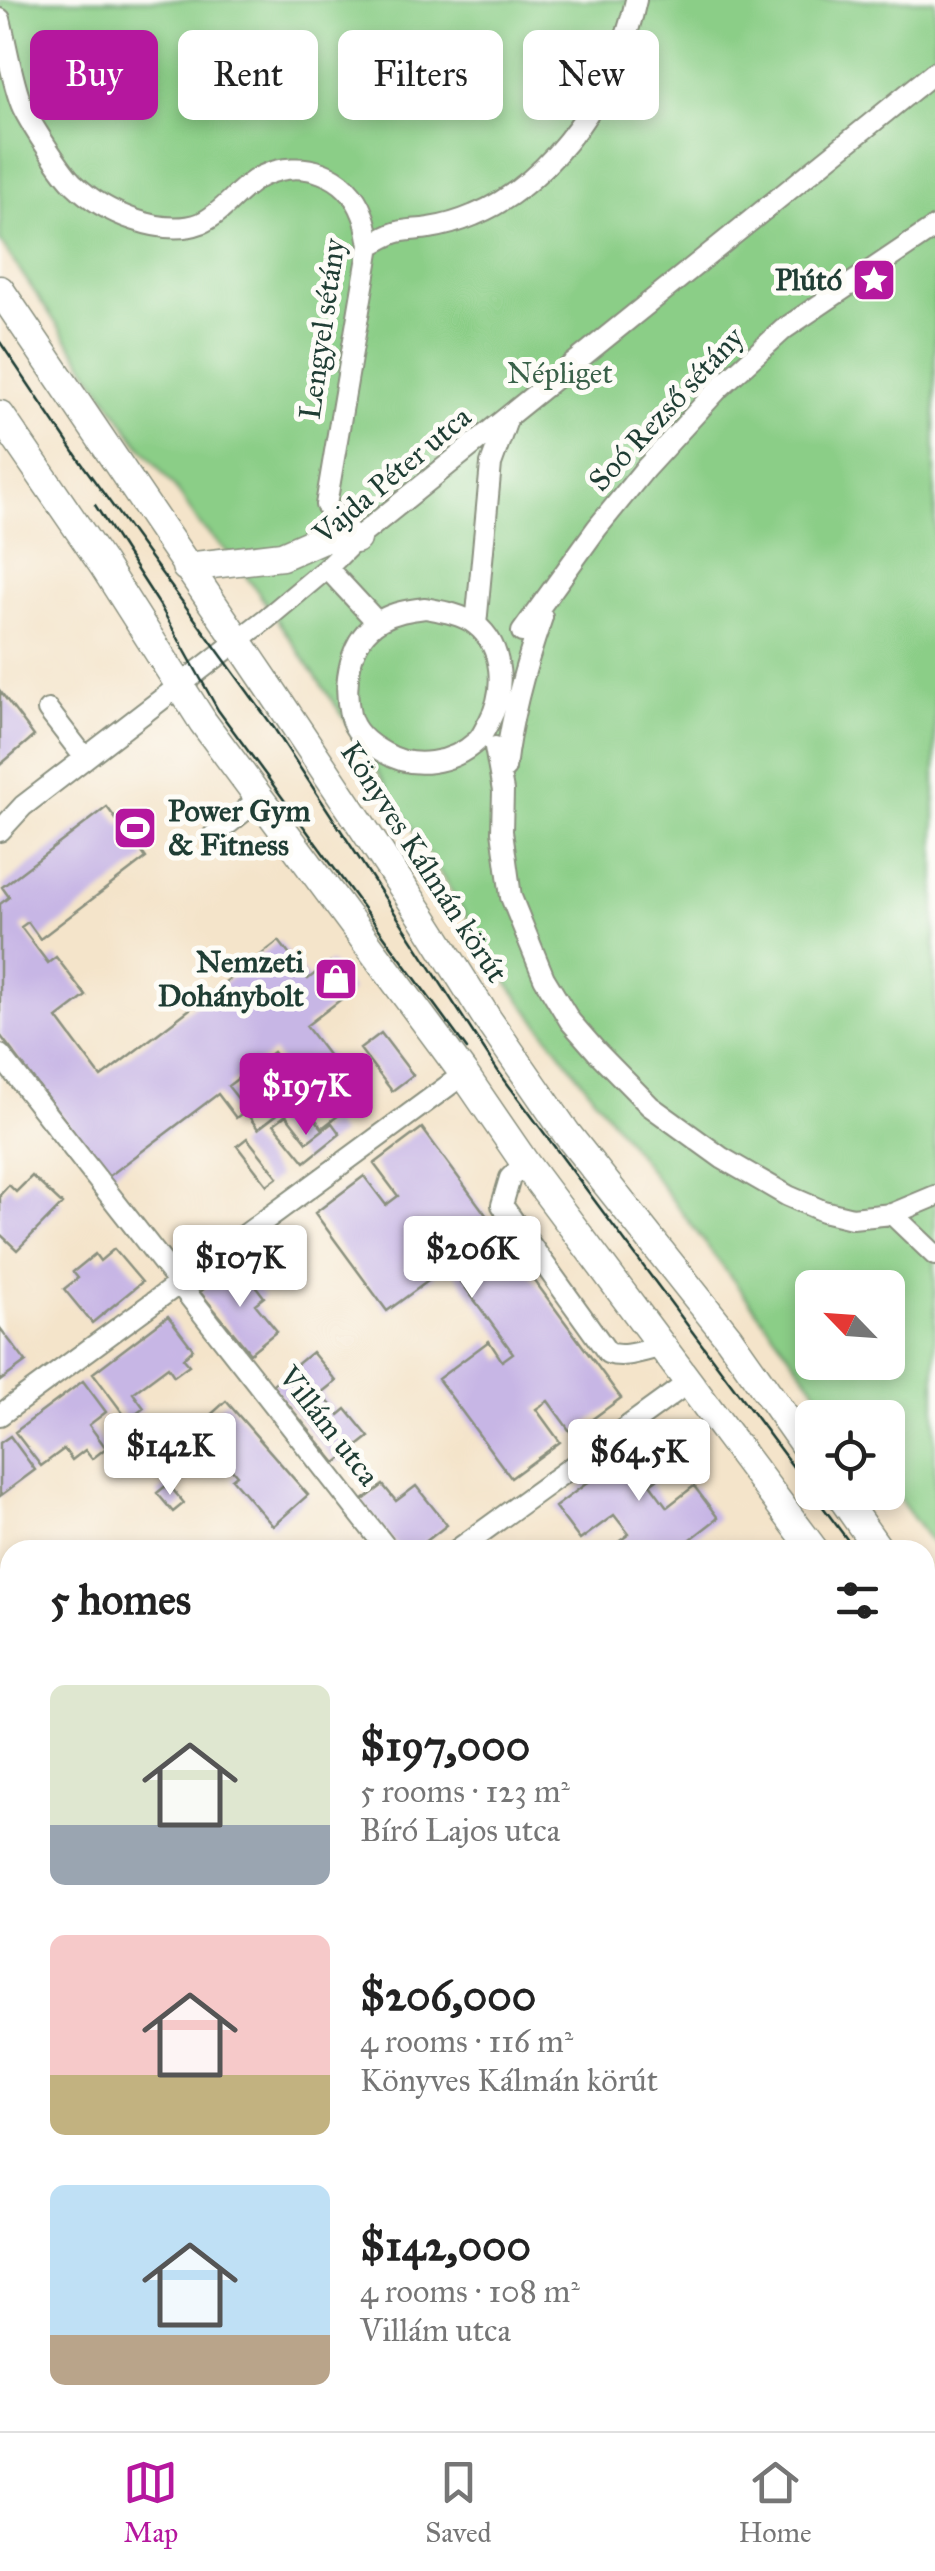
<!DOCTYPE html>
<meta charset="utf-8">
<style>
body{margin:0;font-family:"IM FELL Great Primer",serif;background:#f2f2f2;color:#222;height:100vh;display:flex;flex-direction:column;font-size:38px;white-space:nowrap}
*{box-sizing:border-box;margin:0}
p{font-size:32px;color:#767676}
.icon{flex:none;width:55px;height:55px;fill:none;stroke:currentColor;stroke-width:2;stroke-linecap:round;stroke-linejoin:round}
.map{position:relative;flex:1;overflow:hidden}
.sheet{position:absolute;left:0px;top:1540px;width:935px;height:892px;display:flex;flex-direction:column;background:#fff;border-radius:30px 30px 0 0;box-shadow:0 5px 15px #0003}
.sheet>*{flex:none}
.banner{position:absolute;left:30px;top:30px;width:875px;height:90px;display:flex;gap:20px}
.needle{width:65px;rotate:295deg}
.controls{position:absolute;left:795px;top:1270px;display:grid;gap:20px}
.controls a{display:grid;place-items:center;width:110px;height:110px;border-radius:15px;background:#fff;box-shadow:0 5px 15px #0003;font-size:50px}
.price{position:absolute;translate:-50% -85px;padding:0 22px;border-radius:10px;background:#fff;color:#222;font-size:32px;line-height:65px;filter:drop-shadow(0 2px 5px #0008)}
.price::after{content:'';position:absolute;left:50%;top:60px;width:30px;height:22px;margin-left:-15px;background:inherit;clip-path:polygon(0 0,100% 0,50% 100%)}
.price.active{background:#b5179e;color:#fff}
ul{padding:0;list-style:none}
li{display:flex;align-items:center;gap:30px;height:250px;padding:0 50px}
li span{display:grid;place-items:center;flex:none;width:280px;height:200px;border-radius:15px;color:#555}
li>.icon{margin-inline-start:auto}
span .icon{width:120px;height:120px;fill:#fffc;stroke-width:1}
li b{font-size:42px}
h2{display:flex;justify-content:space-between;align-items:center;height:120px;padding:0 50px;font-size:42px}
.tag{padding:0 35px;border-radius:15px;background:#fff;box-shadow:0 5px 15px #0003;font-size:35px;line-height:90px}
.tag.active{background:#b5179e;color:#fff}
.dock{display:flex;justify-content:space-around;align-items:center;height:140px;border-top:2px solid #e0e0e0;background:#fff;font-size:28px;color:#767676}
.dock a{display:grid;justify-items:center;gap:5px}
.dock .active{color:#b5179e}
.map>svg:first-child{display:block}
.green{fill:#8bce87;stroke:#55865e;stroke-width:2.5;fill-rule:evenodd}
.building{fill:#c7b6e5;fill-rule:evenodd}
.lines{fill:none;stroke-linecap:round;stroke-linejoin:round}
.minor-casing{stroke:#8a907f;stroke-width:24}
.major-casing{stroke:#8a907f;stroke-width:31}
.minor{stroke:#fff;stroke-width:20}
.major{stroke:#fff;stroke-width:28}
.tram{stroke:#1f3d34;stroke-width:2.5}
.labels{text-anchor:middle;stroke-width:10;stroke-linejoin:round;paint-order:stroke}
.poi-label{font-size:30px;font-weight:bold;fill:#1f3d34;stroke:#fdfcf7;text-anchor:end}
.street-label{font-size:30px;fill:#1f3d34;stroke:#fdfcf7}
.park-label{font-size:30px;fill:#3a6149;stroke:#fdfcf7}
</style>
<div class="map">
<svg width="935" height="2431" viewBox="0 0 935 2431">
<rect width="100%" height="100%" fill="#fdfcf7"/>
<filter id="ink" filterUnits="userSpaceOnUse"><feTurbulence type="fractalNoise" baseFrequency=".01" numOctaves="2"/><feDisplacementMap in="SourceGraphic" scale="20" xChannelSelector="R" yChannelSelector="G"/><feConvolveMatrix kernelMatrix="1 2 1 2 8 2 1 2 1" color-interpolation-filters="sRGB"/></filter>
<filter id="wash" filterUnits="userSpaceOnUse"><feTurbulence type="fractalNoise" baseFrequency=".0048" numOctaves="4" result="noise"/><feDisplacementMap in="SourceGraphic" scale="40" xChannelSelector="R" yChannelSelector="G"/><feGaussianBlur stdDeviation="2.25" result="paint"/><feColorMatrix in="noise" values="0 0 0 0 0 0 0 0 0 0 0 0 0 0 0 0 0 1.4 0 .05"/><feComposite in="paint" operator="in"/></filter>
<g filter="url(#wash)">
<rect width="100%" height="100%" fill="#f4e4ca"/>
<path class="green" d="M0,0h935v1547l-47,-63v-66l-51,-1 -330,-435 -164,-266 -85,-124 -29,-38 -30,-30 -20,-31 -44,-54 -135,-198zM812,1288h76v74h-76z"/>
<g id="blocks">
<path class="building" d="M0,691l34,45 -34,29z
M107,807l14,19 4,-6 9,-2 7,5 2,9 -5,7 -5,1 13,18 -106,81 -12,-17 -7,5 27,36 8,-6 30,39 -29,22 44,59 178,-136 29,38 22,-17 22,29 -46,35 55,72 -39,30 -14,-19 10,-8 -9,-11 -51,39 -13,-18 -9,7 -18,-24 -110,83 -108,-142v-131l9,-7 -7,-10zM273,1052l16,21 -42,37 -19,-24z
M381,1033l32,42 -21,16 -32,-42z
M286,1115l21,27 25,-19 8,11 -35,28 -31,-38z
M422,1128l199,270 -49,36 -24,-33 -12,8 24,33 -49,36 -73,-99 51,-38 13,20 11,-8 -78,-107 -14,10 14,20 -48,35 -72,-98 49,-37 22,29 12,-9 -24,-32z
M247,1138l31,39 -11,8 -30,-39z
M32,1176l30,28 -45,46 -17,-16v-39l9,-10 7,7z
M276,1239l11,14 -31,25 -12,-14z
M114,1249l28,33 -50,41 -28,-34 14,-11 -5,-6 22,-18 5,7z
M227,1270l15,18 9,-8 13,17 -9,7 22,27 -27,22 -50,-61z
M168,1316l25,33 -10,9 6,7 -15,11 -6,-9 -35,26 11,15 -16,12 -35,-47z
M0,1328l26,34 -26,19z
M312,1352l24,29 -15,12 18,22 7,-6 23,28 -33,26 -64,-78z
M83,1381l23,31 -17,13 17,23 -14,11 -7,-9 -13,10 -8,-11 -23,17 -26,-34z
M226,1401l82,94 -35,31 -41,-47 5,-4 -41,-47z
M151,1422l27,33 -17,14 -27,-33z
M654,1433l23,31 -27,20 17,23 27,-21 24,32 -27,21 8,11h-91l21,-16 -15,-19 -34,25 -25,-33z
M10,1436l25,34 -35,26v-53z
M168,1484l16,19 -11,9 -16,-19z
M383,1485l13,16 20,-15 31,39 -32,25h-15l-38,-49z
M925,1809l10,14v108l-10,7z
M10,1824v25l-10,8v-27z
M935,2028v41l-10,7v-41z
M4,2037l6,8v52l-10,7v-64z
M935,2104v47l-9,-12 -1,1v-28z
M925,2282l10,12v55l-10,-12z
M10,2286v46l-10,7v-45z
M217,2422h50l-11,9h-32z
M397,2422h57l-12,9h-49l-3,-3z
M497,2422h85l6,9h-84z
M817,2422h63l-11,9h-63z"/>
</g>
</g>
<g filter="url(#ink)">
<use href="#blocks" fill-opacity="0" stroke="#8a907f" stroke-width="2.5"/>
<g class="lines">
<defs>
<path id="minor" d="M0,19c6,24 13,68 23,89 8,16 39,65 51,76 29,28 88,54 127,39 23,-10 38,-36 61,-47 40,-18 86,-3 101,39 4,9 5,20 7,30l-44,260 30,34
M370,245c9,-4 19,-11 28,-13 10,-3 21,-2 31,-4 14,-2 31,-7 45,-13 80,-32 145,-132 162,-215
M327,568l50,54
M425,608c16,3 36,6 50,16 30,23 30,68 14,98 -4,6 -7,15 -12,19 -25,23 -64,29 -92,12 -15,-8 -31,-20 -35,-38 -7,-32 -1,-77 31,-95 14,-8 28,-10 44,-12z
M476,625l15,-161 16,-44
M522,632l75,-104 48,-59 75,-82 64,-58 151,-102
M48,710l37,48
M495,747l8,44 -1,40 9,66 33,81 26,43 27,31 53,54 72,52 66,38 35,15 29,7 40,-4 43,41
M505,768c6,-52 20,-102 37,-151
M0,831l23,-25 243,-187 61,-51 29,-29 579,-467
M213,836l46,-37
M0,1055l388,495
M525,1163l-15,15 -8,27 106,148c18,6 35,-3 53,-6
M892,1214l43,-18
M0,1415l464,-341
M457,1550l232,-168
M0,1883l10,-7
M0,1968l10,13
M925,1984l10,-8
M925,2238l10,13
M0,2265l10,-7
M318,2431l11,-9
M920,2431l15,-11"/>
<path id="major" d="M0,290l274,404 150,225 64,101 79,114 162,204 83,118
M0,415l103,150 100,157 261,352 61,89 289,387
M186,567l96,-11 41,-18 33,1
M838,1492l41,58
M925,1614l10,13
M925,1698l10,13"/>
</defs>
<use href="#minor" class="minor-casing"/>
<use href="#major" class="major-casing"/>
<use href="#minor" class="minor"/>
<use href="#major" class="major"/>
<path class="tram" d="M0,342l80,119 194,267 224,343 357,479
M95,505l64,99 59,106 249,339
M925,1661l10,13"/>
</g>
</g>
<defs>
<symbol id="sight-square" viewBox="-11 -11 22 22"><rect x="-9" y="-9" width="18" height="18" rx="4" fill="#b5179e" stroke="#fdfcf7"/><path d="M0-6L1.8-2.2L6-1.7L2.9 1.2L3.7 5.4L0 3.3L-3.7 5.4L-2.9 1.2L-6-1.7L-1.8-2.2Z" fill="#fff"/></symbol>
<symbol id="stadium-square" viewBox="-11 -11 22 22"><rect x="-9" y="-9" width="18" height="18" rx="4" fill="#b5179e" stroke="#fdfcf7"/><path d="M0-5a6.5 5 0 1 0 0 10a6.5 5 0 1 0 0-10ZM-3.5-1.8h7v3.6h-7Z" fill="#fff"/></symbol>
<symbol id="shop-square" viewBox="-11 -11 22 22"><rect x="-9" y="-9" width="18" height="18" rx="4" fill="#b5179e" stroke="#fdfcf7"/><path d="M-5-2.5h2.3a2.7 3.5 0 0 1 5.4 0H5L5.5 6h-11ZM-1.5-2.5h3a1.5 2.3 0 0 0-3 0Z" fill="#fff"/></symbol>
</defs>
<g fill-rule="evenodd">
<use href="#sight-square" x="849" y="255" width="50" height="50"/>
<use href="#stadium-square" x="110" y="803" width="50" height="50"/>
<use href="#shop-square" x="311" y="954" width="50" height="50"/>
</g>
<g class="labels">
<g class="poi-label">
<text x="842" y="290">Plútó</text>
<text x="168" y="821" text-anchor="start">Power Gym<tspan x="168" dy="34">&amp; Fitness</tspan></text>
<text x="304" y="972">Nemzeti<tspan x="304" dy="34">Dohánybolt</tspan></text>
</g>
<g class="street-label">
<text transform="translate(322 329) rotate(-82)" y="10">Lengyel sétány</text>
<text transform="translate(666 409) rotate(-47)" y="10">Soó Rezső sétány</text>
<text transform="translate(392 475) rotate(-40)" y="10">Vajda Péter utca</text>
<text transform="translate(424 862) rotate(57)" y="10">Könyves Kálmán körút</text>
<text transform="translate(329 1426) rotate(52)" y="10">Villám utca</text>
</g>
<g class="park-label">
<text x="560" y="383">Népliget</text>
</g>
</g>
</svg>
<div class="controls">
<a><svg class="needle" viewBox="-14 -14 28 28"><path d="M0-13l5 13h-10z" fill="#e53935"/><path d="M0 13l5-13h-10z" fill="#767676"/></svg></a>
<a><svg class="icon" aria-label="locate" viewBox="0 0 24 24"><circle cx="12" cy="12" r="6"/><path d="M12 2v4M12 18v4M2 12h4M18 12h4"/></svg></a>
</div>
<b class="price active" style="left:306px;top:1138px">$197K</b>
<b class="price" style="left:472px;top:1301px">$206K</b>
<b class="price" style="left:240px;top:1310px">$107K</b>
<b class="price" style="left:170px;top:1498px">$142K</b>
<b class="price" style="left:639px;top:1504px">$64.5K</b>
<div class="banner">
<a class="tag active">Buy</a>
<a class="tag">Rent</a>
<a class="tag">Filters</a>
<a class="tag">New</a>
</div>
<section class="sheet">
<h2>5 homes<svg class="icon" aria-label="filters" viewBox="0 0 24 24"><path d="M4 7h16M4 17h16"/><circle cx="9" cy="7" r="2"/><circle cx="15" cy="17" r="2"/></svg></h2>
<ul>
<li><span style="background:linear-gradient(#dfe7d0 70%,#9aa5b1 0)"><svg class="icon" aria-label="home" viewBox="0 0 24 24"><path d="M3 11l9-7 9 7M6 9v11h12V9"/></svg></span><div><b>$197,000</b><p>5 rooms · 123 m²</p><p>Bíró Lajos utca</p></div></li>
<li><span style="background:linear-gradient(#f6c9c9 70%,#c2b280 0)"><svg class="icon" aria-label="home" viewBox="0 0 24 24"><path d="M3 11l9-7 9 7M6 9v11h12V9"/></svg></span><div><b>$206,000</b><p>4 rooms · 116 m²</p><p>Könyves Kálmán körút</p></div></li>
<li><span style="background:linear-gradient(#bfe0f5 75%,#b9a48a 0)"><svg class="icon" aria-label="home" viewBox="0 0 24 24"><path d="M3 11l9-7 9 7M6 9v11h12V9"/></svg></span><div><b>$142,000</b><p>4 rooms · 108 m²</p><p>Villám utca</p></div></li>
</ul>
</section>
</div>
<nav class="dock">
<a class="active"><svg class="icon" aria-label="map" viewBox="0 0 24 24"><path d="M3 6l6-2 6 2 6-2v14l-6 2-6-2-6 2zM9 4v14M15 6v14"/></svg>Map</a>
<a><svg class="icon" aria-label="saved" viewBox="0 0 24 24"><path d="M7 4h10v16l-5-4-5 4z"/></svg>Saved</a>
<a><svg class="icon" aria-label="home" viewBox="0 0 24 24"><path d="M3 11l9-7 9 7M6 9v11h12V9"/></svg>Home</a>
</nav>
